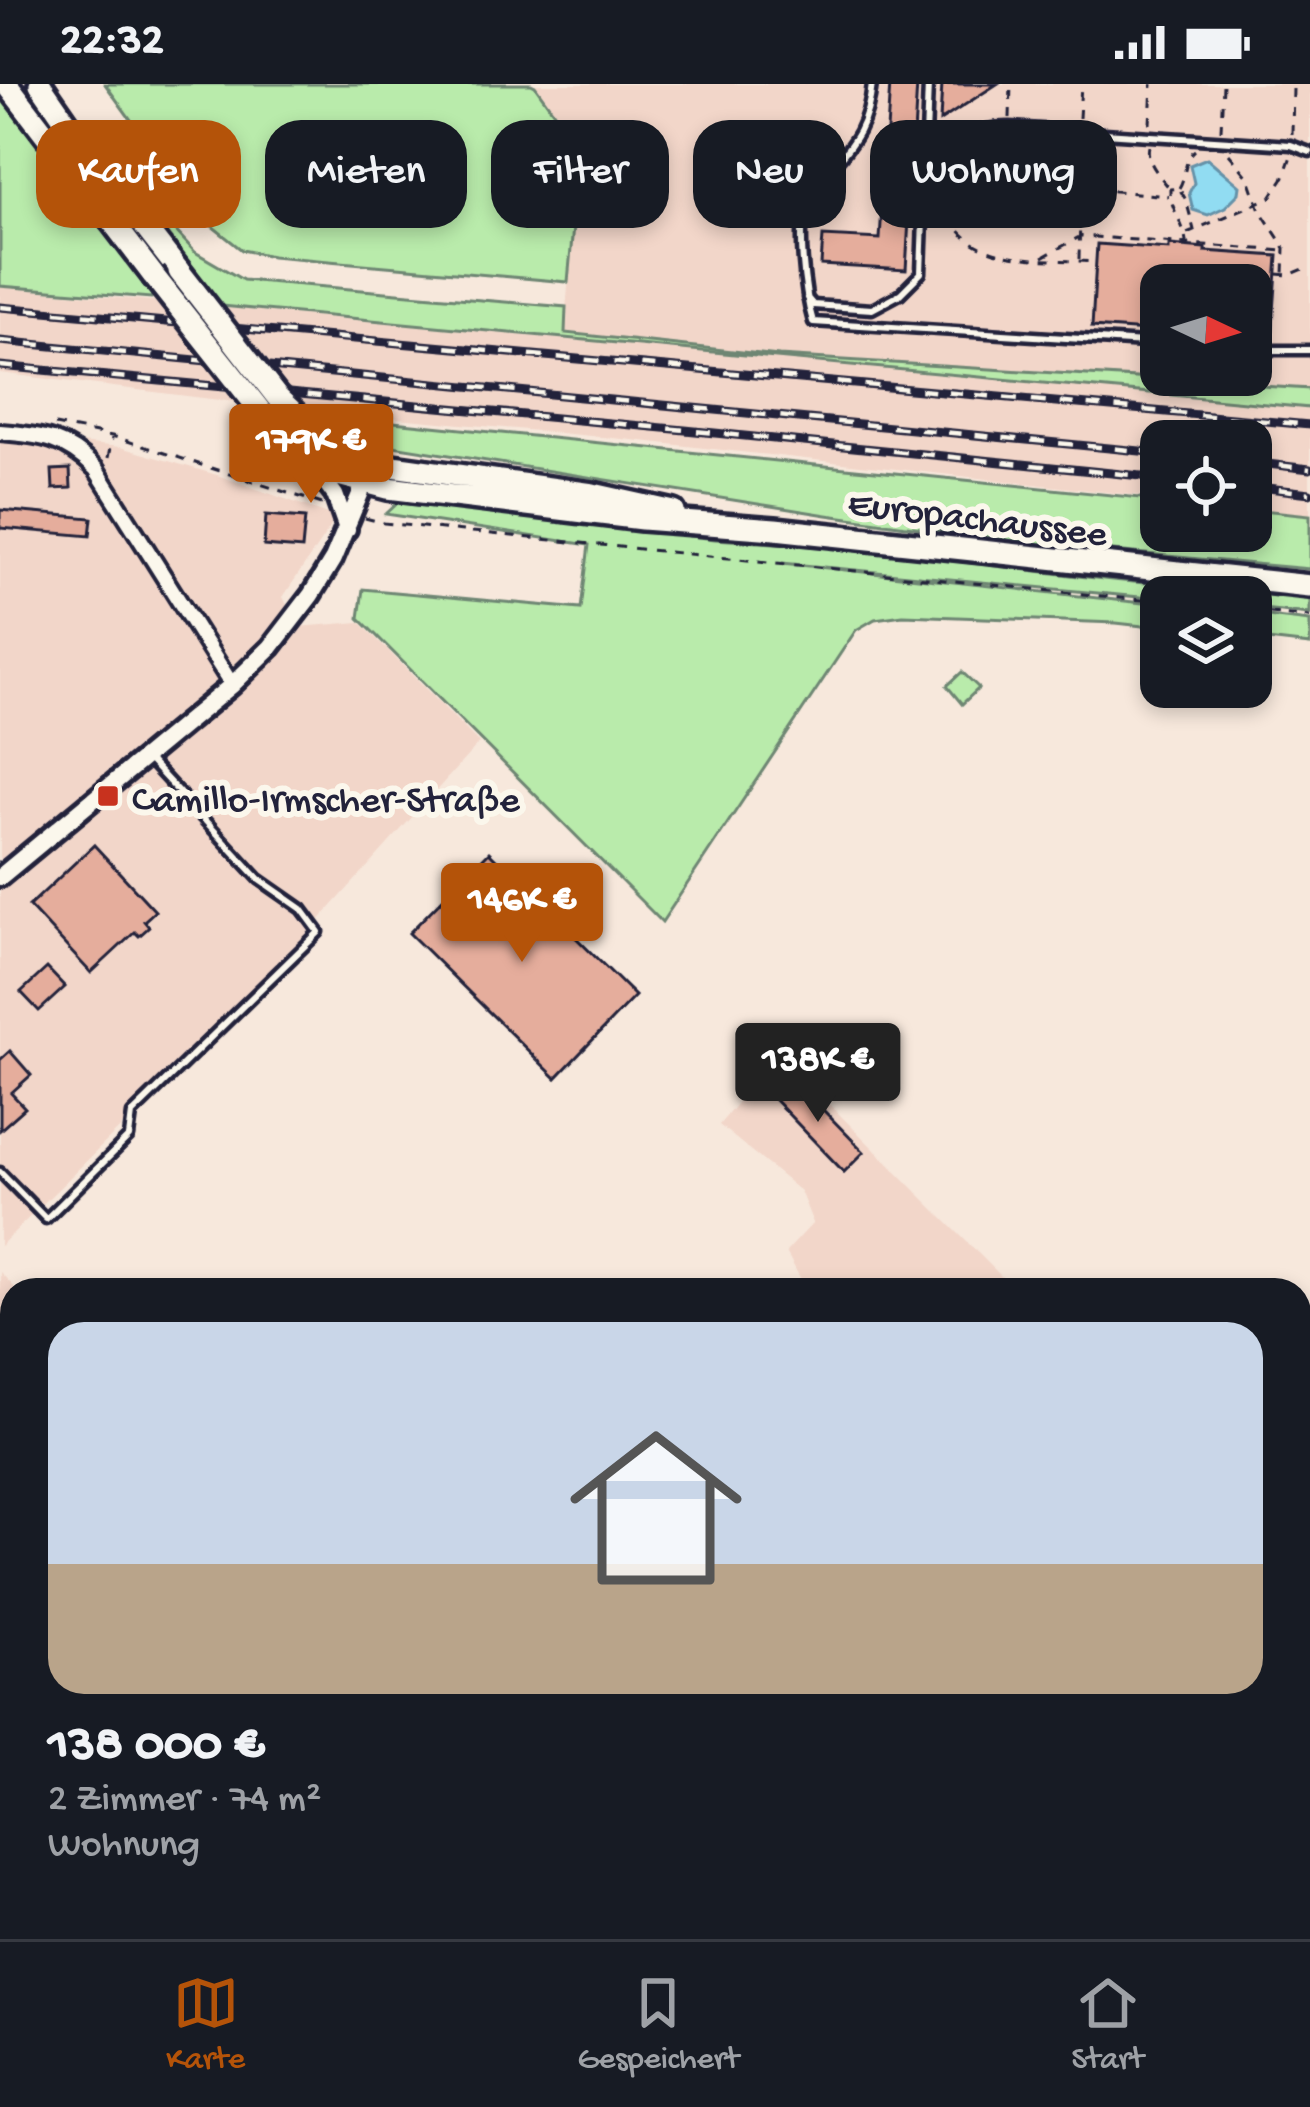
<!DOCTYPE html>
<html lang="de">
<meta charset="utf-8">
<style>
body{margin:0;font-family:"Gochi Hand",sans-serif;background:#242831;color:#f1f3f6;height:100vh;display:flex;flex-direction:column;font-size:45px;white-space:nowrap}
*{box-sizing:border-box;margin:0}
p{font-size:39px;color:#9ea1a6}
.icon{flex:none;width:66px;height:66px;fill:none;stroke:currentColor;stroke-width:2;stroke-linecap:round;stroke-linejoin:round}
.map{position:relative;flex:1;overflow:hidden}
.drawer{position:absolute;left:0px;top:1194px;width:1311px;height:663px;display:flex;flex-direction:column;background:#171b24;border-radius:36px 36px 0 0;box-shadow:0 6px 18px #0003}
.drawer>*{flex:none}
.banner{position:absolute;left:36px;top:36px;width:1239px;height:108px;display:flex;gap:24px}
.needle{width:78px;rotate:94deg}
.fabs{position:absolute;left:1140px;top:180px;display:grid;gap:24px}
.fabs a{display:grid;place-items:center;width:132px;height:132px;border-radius:24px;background:#171b24;box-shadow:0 6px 18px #0003;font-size:60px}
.price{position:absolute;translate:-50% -102px;padding:0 27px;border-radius:12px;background:#b45309;color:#fff;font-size:39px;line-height:78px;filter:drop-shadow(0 3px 6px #0008)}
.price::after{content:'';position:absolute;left:50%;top:72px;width:36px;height:27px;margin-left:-18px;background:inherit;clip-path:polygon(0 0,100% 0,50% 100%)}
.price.active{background:#222;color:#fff}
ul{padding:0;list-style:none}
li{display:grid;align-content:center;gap:24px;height:636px;padding:0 48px}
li+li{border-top:3px solid #363941}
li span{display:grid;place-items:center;height:372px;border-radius:36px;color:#555}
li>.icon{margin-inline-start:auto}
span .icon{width:216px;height:216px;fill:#fffc;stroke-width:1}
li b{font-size:51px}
.pill{padding:0 42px;border-radius:36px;background:#171b24;box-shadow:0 6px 18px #0003;font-size:42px;line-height:108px}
.pill.active{background:#b45309;color:#fff}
.status{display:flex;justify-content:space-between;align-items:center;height:84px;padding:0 60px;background:#171b24;direction:ltr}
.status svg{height:33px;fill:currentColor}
.dock{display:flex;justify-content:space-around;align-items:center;height:168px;border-top:3px solid #363941;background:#171b24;font-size:33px;color:#9ea1a6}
.dock a{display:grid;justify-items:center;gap:6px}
.dock .active{color:#b45309}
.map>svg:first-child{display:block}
.built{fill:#f2d6c9;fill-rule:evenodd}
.green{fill:#b9ebab;stroke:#6e8673;stroke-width:3}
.water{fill:#91dcf2;stroke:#6592a9;stroke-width:3}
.building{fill:#e5ad9c;stroke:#22223b;stroke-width:3}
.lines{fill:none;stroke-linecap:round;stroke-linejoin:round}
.service-casing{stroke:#22223b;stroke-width:15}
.minor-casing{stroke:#22223b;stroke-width:22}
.tertiary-casing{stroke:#22223b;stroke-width:26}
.primary-casing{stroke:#22223b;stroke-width:30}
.path{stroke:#22223b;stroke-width:3;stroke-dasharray:9 9;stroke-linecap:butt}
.service{stroke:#fbf7ec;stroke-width:6}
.minor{stroke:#fbf7ec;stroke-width:14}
.tertiary{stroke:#fbf7ec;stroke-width:16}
.primary{stroke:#fbf7ec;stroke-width:21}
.rail-casing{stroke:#22223b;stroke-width:9}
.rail{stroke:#fbf7ec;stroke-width:4.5;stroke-dasharray:14;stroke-linecap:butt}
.primary-bridge-casing{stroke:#22223b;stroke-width:30;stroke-linecap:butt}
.primary-bridge{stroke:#fbf7ec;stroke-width:21}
.poi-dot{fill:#c8321e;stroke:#fbf7ec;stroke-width:4.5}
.labels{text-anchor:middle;stroke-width:12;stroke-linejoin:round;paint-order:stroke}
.street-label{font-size:39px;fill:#22223b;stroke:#fbf7ec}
.poi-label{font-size:39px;fill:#22223b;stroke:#fbf7ec;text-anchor:start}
</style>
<div class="status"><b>22:32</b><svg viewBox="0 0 49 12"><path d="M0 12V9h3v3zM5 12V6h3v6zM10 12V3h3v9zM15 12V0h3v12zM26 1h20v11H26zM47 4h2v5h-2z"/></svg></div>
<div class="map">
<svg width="1310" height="1855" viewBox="0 0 1310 1855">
<rect width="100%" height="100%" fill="#f7e8dc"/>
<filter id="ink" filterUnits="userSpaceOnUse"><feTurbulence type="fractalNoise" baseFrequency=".00833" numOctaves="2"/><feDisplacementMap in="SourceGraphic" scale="24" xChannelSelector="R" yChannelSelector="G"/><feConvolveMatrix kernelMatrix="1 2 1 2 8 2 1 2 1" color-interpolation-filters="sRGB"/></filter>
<g filter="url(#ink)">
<path class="built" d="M531,0h779v305l-144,-9 -2,12 -14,-1v-12l-371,-23 -215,-23 16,-184 -45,-63zM1161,201h90v90h-90z
M0,203l1310,121v107l-59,-7v-67h-90v57l-538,-59 -355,-33 -268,-33z
M0,351l120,12 97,28 120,42 -54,80 15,30 62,-5 119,121 -256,284 -223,219z
M778,969l237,237h-212l2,-3 -19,-35 27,-29 -13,-32 -81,-66z
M0,1188l17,18h-5v566l-12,-13z
M1299,1642l11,3v101l-11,39z
M81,1845h1201l-2,10h-63l-17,-5v5h-1109z"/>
<path class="green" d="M105,0h426l4,2 45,63 -12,133 -296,-26 -30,-6 -40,-32z
M0,8l138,178 -3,3 17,22 -1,3 -151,-12z
M122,88l73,80 48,28 323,27 -1,26 214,23 372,23 -1,12 13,1 2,-12 145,9v19l-1088,-102z
M344,333l817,83v31h90v-22l59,6v54l-274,-25 -209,-29 -478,-76z
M401,416l314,39 131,9 266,32 198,18v16l-59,-6v-11h-90v2l-379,-36 379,42v23l-45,-5 -213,-8 -28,4 -19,11 -194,292 -303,-304 4,-29 218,20 8,-64 -203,-31z
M1251,530l59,7v24l-59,-7z
M962,588l17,16 -17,16 -15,-18z
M1299,1451l11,3v57l-5,35v35l5,16v48l-11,-3v-144l8,-30 -8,-3z
M1310,1746v109h-30l2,-10h17v-60z"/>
<path class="water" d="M1207,74l33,28 -1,7 -14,14 -17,8 -15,-5 -4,-17 5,-10 -4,-18z"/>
<path class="building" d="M890,0h27l-11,186 -85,-5 2,-29 57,3z
M942,0h55l-57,37z
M1097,160l72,5v-4l36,3v3l73,5 -6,84 -21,-2v-53h-90v47l-69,-5z
M70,385l1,19 -18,1 -1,-19z
M0,426l92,8 -2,18 -90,-8z
M266,431l39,3 -3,31 -38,-3z
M94,761l61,66 -11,10 5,6 -10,9 -4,-4 -44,41 -62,-67z
M489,768l146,144 -79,82 -147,-145z
M47,884l18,19 -26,24 -18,-19z
M10,967l21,24 -20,18 14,15 -25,22v-70z
M792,994l72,74 -20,20 -72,-75z
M0,1238l12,12v105l-12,-13z"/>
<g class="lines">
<defs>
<path id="service" d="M872,0c-6,62 -35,69 -63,115 -14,24 -4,96 4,123l348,22
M923,139c11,-24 26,-74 48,-88 11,-7 26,-8 39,-8l281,18 19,7
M807,214l6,7 59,4 28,-15 21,-21 7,-189
M1251,266h59
M0,1088l46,47 83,-82 3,-23 187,-182 -17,-23 -43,-30 -110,-119
M0,1787l12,13
M53,1845l9,10
M1094,1845l1,10
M1126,1845v10
M886,1855l1,-10"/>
<path id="minor" d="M0,348c42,3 65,6 96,37l136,216
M0,1400l12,12
M423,1845l10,10
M566,1855l10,-10"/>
<path id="tertiary" d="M315,384l20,27 12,34
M0,793l232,-192 39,-38 40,-52 22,-36 35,-84"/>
<path id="primary" d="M7,0l146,191
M40,0l49,71 90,116
M324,357l47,22 222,31 81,18
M285,358l18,16 28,15 57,15 254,31 133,10 535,57"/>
</defs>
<use href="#service" class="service-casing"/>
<use href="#minor" class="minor-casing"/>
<use href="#tertiary" class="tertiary-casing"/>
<use href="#primary" class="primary-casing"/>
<path class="path" d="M1010,34l1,-34
M1079,34l2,-34
M1150,40l2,-40
M1221,46l2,-46
M1292,50l1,-46
M1039,55l32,31 9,45 -1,44
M1149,62c-4,16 12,31 21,43
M1229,70l20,24 11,32 25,38 -1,26
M1071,84l7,-25
M1179,104c8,-13 4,-28 16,-38
M947,114c5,70 99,60 149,64
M956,139c27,-18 85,-31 118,-33 31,-2 64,4 95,6
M1187,149l84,-36 12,-18 8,-23
M1186,162c1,-21 -17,-36 -16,-57l9,-1 7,12 8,30
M1043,173l38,-21 204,15
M1277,190l13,1 20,-9
M55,341l57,11 210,68
M108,374l4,-20
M365,434l19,5 777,79
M1251,527l59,6"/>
<use href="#service" class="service"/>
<use href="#minor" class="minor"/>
<use href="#tertiary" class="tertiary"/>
<use href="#primary" class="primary"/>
<defs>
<path id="rail" d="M0,223l1310,118
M0,257l1161,112
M0,282l685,64 476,48
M1251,378l59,7
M1251,402l59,7"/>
</defs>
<use href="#rail" class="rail-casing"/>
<use href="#rail" class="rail"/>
<defs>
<path id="primary-bridge" d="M179,187l98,126 47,44
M153,191l132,167"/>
</defs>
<use href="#primary-bridge" class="primary-bridge-casing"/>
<use href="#primary-bridge" class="primary-bridge"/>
</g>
</g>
<rect class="poi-dot" x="96" y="700" width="24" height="24" rx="6"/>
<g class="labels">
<g class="street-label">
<text transform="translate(978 431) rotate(7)" y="14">Europachaussee</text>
</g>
<g class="poi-label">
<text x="132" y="726">Camillo-Irmscher-Straße</text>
</g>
</g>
</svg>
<div class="fabs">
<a><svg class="needle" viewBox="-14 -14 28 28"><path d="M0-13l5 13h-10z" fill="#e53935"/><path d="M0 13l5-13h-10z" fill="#9ea1a6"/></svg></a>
<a><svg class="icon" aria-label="locate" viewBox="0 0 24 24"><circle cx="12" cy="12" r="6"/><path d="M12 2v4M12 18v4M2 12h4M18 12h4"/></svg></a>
<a><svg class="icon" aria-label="layers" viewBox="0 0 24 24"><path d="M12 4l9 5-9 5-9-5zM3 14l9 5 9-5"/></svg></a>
</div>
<b class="price" style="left:311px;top:422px">179K €</b>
<b class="price" style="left:522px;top:881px">146K €</b>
<b class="price active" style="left:818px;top:1041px">138K €</b>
<div class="banner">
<a class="pill active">Kaufen</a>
<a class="pill">Mieten</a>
<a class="pill">Filter</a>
<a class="pill">Neu</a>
<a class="pill">Wohnung</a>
</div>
<section class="drawer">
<ul>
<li><span style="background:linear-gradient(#c9d6e8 65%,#b9a48a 0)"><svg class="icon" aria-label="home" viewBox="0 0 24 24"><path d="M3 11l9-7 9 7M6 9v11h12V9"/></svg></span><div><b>138 000 €</b><p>2 Zimmer · 74 m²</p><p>Wohnung</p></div></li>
</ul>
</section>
</div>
<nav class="dock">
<a class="active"><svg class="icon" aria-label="map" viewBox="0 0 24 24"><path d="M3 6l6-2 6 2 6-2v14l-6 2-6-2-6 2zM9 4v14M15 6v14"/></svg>Karte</a>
<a><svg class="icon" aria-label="saved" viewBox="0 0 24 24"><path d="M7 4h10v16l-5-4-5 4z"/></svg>Gespeichert</a>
<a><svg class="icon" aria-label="home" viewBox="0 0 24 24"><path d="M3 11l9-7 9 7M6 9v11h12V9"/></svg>Start</a>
</nav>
